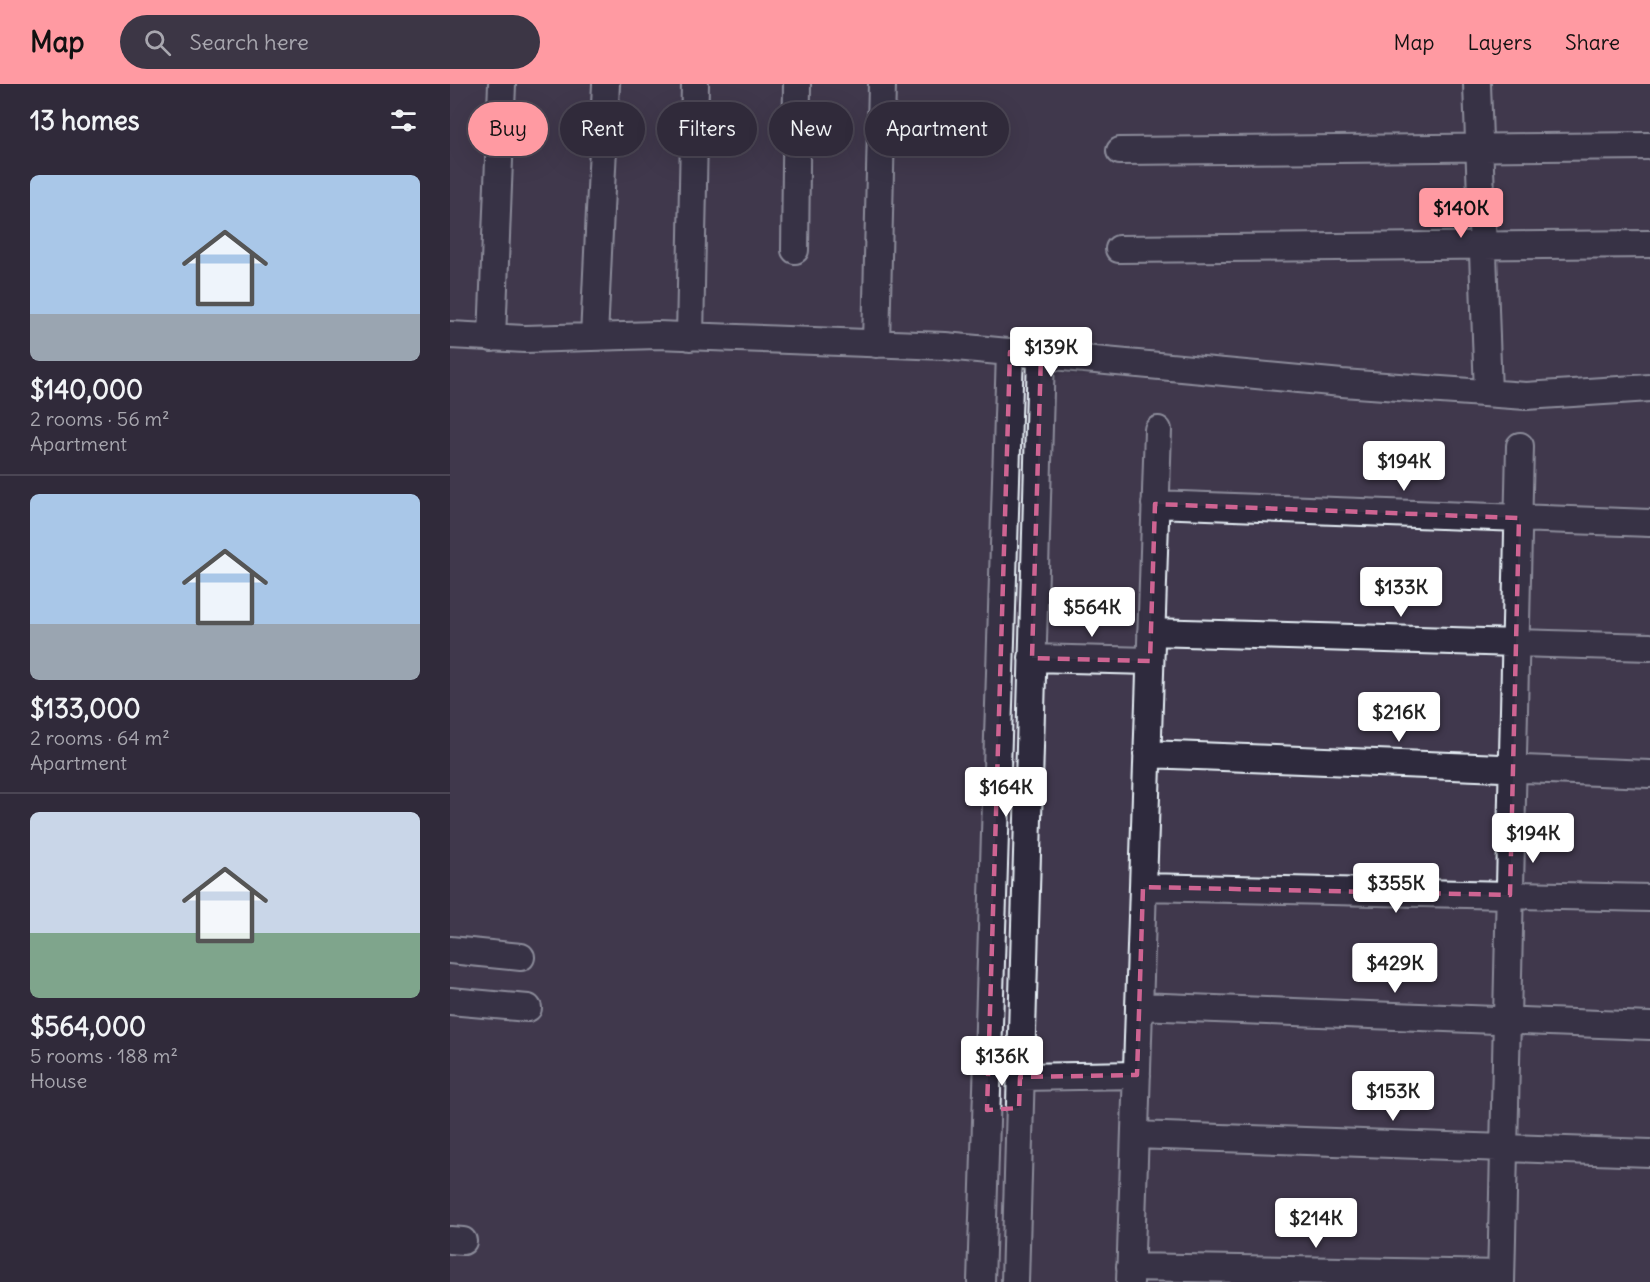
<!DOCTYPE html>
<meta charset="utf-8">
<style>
body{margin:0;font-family:Delius,sans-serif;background:#3c3645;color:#f1f3f6;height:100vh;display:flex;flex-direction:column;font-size:22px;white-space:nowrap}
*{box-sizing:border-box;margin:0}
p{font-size:20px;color:#a8a7af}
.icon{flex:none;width:33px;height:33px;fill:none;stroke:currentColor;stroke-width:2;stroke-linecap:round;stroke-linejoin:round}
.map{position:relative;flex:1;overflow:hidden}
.drawer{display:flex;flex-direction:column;background:#302a3a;width:450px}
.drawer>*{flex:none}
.top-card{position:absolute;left:18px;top:18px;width:570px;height:54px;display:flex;gap:12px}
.price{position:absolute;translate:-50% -51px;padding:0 14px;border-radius:6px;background:#fff;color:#222;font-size:20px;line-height:39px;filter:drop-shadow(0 2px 3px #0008)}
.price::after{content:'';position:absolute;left:50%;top:36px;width:18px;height:14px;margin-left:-9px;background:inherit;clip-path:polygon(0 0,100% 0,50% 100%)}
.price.on{background:#ff9aa2;color:#111}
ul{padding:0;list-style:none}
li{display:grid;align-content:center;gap:12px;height:318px;padding:0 30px}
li+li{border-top:2px solid #4b4654}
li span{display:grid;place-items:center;height:186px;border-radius:9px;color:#555}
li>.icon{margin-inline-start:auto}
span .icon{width:108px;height:108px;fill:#fffc;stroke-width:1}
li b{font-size:26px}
h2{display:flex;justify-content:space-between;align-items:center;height:72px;padding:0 30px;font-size:26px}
.pill{padding:0 21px;border-radius:27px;background:#302a3a;box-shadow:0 6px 24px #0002,0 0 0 2px #4b4654;font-size:21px;line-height:54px}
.pill.on{background:#ff9aa2;color:#111}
header{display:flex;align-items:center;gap:36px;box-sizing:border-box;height:84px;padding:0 30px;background:#ff9aa2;color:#111}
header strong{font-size:28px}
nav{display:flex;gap:33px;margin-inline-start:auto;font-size:21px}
.search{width:420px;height:54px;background:#3c3645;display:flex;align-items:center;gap:15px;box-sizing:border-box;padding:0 21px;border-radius:33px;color:#a8a7af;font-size:22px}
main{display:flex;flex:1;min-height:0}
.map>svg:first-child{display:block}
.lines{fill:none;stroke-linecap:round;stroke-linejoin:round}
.minor-casing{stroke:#e8f1f8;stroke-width:30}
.minor{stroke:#2f2a3d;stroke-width:26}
.marked{fill:none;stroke:#cf6492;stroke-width:4.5;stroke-dasharray:12 8;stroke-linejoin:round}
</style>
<header>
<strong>Map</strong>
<div class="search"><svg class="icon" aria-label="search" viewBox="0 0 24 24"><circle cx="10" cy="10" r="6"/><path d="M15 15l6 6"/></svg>Search here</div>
<nav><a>Map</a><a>Layers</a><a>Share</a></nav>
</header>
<main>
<section class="drawer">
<h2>13 homes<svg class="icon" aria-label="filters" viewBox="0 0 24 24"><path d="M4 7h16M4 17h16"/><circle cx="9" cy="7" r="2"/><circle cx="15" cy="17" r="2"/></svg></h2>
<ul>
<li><span style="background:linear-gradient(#a9c7e8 75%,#9aa5b1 0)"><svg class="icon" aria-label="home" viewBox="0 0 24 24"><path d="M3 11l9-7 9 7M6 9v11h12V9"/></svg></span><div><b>$140,000</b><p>2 rooms · 56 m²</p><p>Apartment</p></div></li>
<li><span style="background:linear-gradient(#a9c7e8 70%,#9aa5b1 0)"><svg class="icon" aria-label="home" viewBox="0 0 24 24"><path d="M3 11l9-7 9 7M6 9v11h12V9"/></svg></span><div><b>$133,000</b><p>2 rooms · 64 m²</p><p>Apartment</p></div></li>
<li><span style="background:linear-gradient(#c9d6e8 65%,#7fa58c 0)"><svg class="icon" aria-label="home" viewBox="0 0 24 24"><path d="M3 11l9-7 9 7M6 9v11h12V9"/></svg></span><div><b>$564,000</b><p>5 rooms · 188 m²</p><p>House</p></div></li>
</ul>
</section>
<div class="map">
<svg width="1200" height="1198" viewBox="0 0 1200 1198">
<rect width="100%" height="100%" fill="#40384d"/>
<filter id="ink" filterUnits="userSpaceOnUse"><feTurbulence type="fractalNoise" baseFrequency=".0167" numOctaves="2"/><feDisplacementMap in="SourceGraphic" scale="12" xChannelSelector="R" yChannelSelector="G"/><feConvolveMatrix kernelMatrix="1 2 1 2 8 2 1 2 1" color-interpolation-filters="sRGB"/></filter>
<g filter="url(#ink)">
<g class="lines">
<defs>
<path id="minor" d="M1027,0l11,309
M670,67l530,-5
M669,165l531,-5
M345,166l2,-166
M0,251l75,4 132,-4 288,11 397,37 184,13 124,-8
M144,253l12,-253
M240,253l5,-253
M42,254l10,-254
M426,260l6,-260
M705,420l495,19
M701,548l499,15
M582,574l118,3
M697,670l503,20
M693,803l507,11
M0,866l71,7
M0,917l78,7
M689,922l511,20
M570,993l117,-2
M685,1051l515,18
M0,1156l13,1
M680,1183l371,7
M531,1198l29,-930
M565,1198l26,-927
M680,1198l28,-852
M1051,1198l19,-836"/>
</defs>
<use href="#minor" class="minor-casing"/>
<use href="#minor" class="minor"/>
</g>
</g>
<path d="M0 0H1200V1198H0ZM560,268l31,3 -9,303 118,3 5,-157 364,14 -9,377 -367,-8 -6,188 -117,2 -1,31 -32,2z" fill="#40384d" fill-opacity=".55" fill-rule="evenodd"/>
<path class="marked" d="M560,268l31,3 -9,303 118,3 5,-157 364,14 -9,377 -367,-8 -6,188 -117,2 -1,31 -32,2z"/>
</svg>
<b class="price on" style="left:1011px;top:155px">$140K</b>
<b class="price" style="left:601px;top:294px">$139K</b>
<b class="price" style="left:954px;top:408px">$194K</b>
<b class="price" style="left:951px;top:534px">$133K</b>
<b class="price" style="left:642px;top:554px">$564K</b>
<b class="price" style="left:949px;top:659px">$216K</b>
<b class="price" style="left:556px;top:734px">$164K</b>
<b class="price" style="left:1083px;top:780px">$194K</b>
<b class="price" style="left:946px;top:830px">$355K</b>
<b class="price" style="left:945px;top:910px">$429K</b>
<b class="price" style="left:552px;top:1003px">$136K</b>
<b class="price" style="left:943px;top:1038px">$153K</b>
<b class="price" style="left:866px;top:1165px">$214K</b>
<div class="top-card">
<a class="pill on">Buy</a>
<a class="pill">Rent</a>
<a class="pill">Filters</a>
<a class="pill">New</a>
<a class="pill">Apartment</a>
</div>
</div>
</main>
